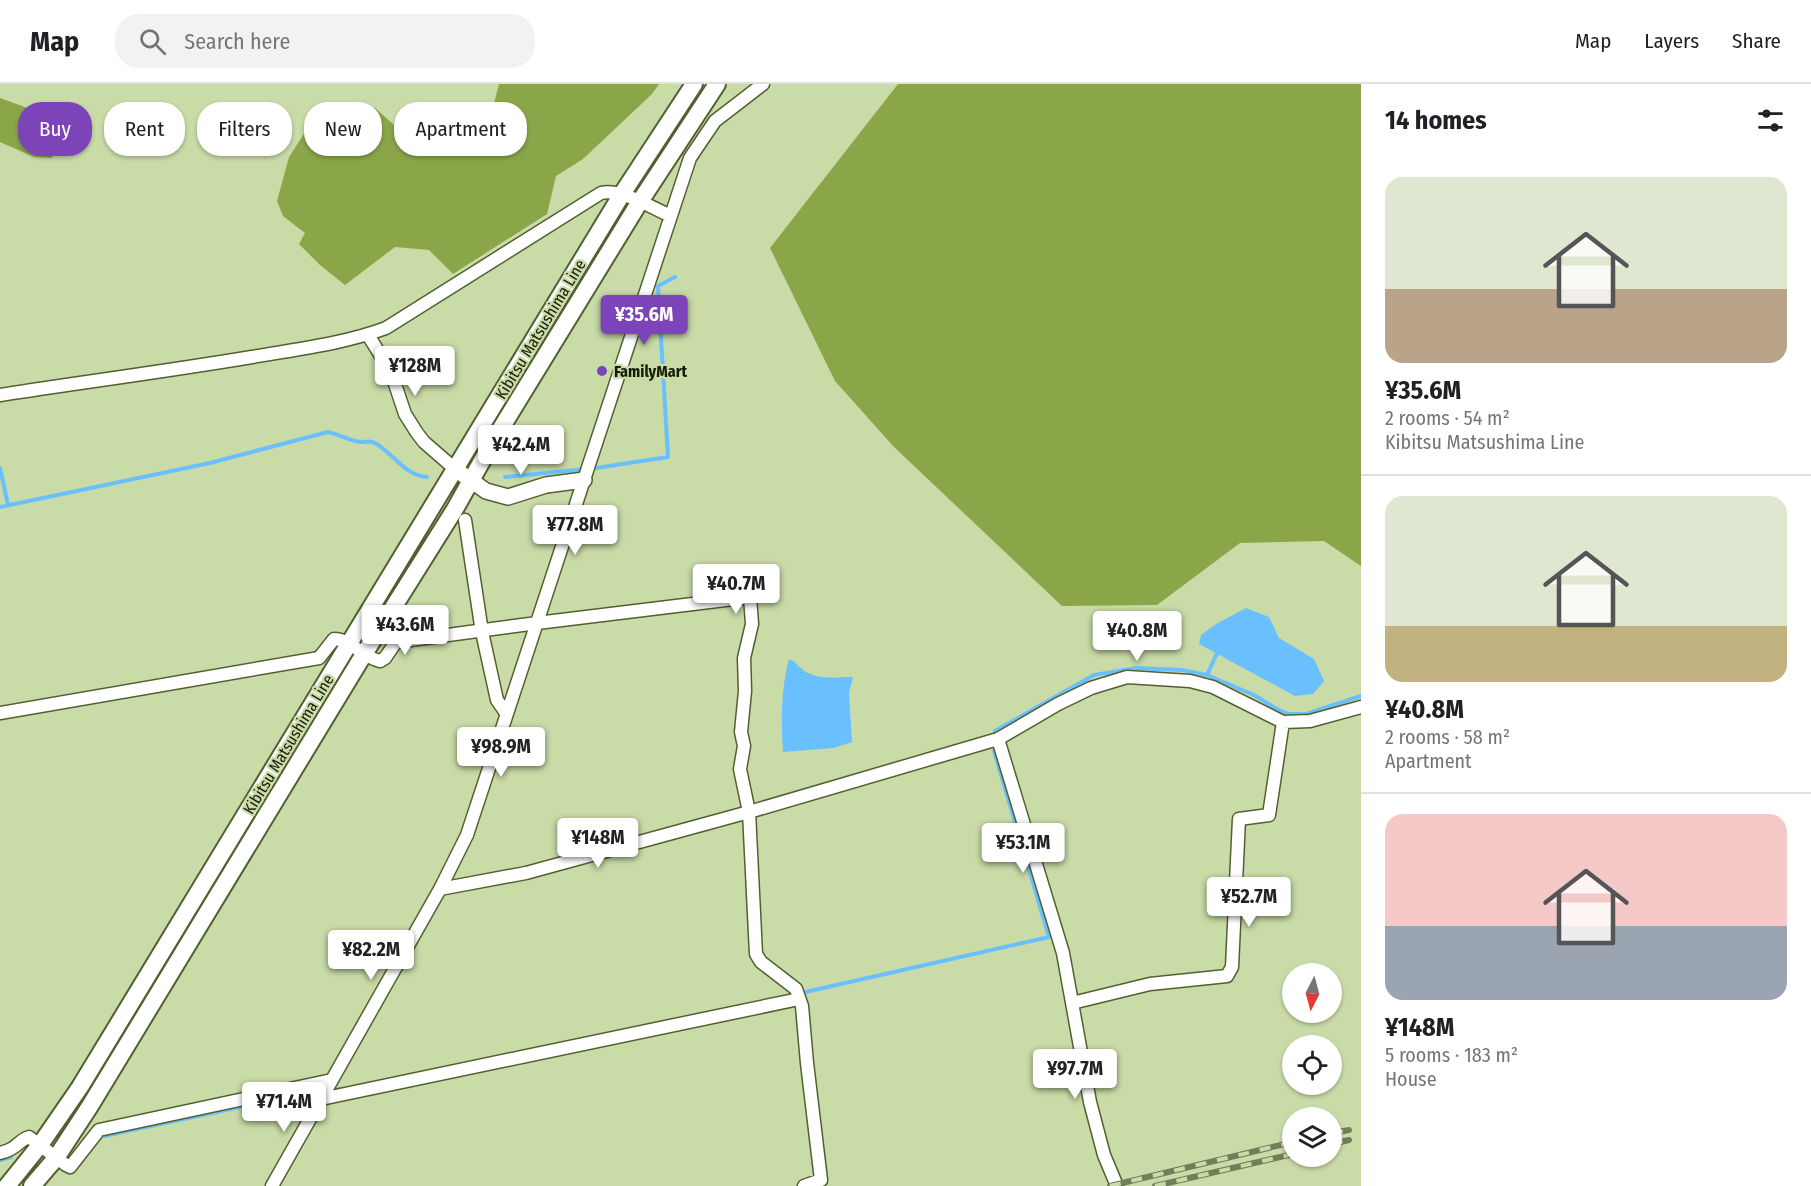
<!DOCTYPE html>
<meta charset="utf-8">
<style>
body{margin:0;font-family:"Fira Sans Condensed",sans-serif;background:#f2f2f2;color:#202124;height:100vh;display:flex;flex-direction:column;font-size:22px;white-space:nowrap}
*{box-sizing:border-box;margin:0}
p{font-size:20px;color:#757577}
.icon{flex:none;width:33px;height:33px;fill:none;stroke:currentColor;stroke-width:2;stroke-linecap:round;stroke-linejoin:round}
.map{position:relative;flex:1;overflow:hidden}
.sheet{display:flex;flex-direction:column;background:#fff;width:450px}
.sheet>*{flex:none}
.hud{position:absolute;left:18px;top:18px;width:570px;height:54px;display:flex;gap:12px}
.needle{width:39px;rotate:186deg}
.tools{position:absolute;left:1282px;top:879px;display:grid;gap:12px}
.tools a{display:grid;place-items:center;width:60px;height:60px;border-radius:50%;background:#fff;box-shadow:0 2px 4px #0004;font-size:30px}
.price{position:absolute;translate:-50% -51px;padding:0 14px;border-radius:6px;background:#fff;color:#222;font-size:20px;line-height:39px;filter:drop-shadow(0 2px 3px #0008)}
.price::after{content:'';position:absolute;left:50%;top:36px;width:18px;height:14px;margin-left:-9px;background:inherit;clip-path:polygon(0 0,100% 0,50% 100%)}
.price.selected{background:#7d43b9;color:#fff}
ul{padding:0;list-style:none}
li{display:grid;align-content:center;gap:12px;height:318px;padding:0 24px}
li+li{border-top:2px solid #e0e0e0}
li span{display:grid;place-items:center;height:186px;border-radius:18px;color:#555}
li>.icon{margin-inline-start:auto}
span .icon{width:108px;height:108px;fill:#fffc;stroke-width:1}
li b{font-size:26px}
h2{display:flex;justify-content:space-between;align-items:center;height:72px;padding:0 24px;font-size:26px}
.pill{padding:0 21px;border-radius:24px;background:#fff;box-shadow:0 2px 4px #0004;font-size:21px;line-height:54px}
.pill.selected{background:#7d43b9;color:#fff}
header{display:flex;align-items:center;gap:36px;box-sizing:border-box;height:84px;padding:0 30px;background:#fff;border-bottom:2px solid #e0e0e0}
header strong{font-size:28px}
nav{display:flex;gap:33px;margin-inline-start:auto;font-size:21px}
.search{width:420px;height:54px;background:#f2f2f2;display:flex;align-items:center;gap:15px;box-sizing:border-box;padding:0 21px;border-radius:24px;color:#757577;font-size:22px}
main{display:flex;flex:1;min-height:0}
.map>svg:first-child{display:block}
.forest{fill:#8ba549}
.water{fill:#6abfff}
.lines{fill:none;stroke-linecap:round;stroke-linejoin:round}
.stream{stroke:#6abfff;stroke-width:4}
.minor-casing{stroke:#526031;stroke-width:15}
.tertiary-casing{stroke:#526031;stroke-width:18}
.secondary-casing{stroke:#526031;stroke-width:20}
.minor{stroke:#fff;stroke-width:12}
.tertiary{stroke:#fff;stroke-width:15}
.secondary{stroke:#fff;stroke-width:16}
.rail-casing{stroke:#727d59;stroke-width:6}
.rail{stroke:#c9dba7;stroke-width:4;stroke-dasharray:11;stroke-linecap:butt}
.poi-dot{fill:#7d43b9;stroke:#c9dba7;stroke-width:2}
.labels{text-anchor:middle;stroke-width:4.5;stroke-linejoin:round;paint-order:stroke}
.street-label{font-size:16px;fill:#171c09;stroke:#c9dba7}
.poi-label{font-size:16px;font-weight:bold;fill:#171c09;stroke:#c9dba7;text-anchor:start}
</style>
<header>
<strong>Map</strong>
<div class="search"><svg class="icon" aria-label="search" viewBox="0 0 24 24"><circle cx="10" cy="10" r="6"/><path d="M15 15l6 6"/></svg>Search here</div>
<nav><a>Map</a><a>Layers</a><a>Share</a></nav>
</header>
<main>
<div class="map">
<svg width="1361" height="1102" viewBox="0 0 1361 1102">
<rect width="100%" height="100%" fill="#c9dba7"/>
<path class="forest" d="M499,0h160l-7,10 -69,65 -27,17 -9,38 -94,60 -24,-24 -34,-3 -50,38 -25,-20 -21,-21 6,-11 -22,-17 -6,-15 12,-44 25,-39 14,-14 47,4 27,24 19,6 71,-27z
M898,0h463v482l-37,-25 -84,2 -83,62 -95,1 -168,-159 -59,-66 -65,-133z
M0,14l58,21 10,12 -5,18 -12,9 -17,-1 -34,-15z"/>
<path class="water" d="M1246,524l23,9 10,21 35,21 10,22 -11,13 -18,2 -96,-52 2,-9 15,-11z
M789,575c8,3 12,11 19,14 14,7 30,4 45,4l-4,16 3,49 -19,6 -50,4c-2,-31 -2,-63 6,-93z"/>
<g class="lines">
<path class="stream" d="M0,384l8,37
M505,393l91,-9 72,-11 -10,-171 17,-9
M0,423l210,-44 118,-31c11,2 21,9 33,10 5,0 9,-2 14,1 18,10 30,33 52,34
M1207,591l11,-24
M995,647l99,-56 43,-7 45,2 25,5 47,20 21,13 13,6h18l55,-18
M801,909l248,-56 -55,-186
M104,1052l212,-45 26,-2
M0,1076l11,-3"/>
<defs>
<path id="minor" d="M368,251l23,37 14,42 12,19 7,9 31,27
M0,311c84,-13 168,-24 252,-38 45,-8 91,-13 134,-29l215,-135c20,-5 51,15 70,23
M465,436l17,112 15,68 9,13
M0,629l319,-55 15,-19c17,0 29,19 46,22l5,-3 11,-16 141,-19 213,-26 2,27 -8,34 1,33 -4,41 3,14 -4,23 9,43 7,142 5,8 35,27 6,17 5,57 14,117 -17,6
M998,655l65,214 27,149 14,53 13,31
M440,805l86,-16 223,-61 249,-73 60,-35 33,-16 36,-11 63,4 23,6 70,35 27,-1 51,-14
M1072,919l78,-19 77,-8 5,-9 7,-148 30,-4 14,-93
M321,1015l478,-100
M0,1069c18,-4 17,-12 29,-16l37,28 4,2 29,-37 233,-50
M272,1102l168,-297 27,-54 223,-677 25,-37 48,-37"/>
<path id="tertiary" d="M455,385l31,22 22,6 38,-12 38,-5"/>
<path id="secondary" d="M7,1102l33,-41 40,-58 542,-893 72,-110
M32,1102l24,-28 34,-52 274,-452 91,-145 37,-66 147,-240 78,-119"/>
</defs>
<use href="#minor" class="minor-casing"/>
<use href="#tertiary" class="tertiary-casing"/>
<use href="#secondary" class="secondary-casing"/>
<use href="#minor" class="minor"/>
<use href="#tertiary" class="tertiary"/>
<use href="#secondary" class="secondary"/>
<defs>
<path id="rail" d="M1332,1049l17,-3
M1332,1060l17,-4
M1110,1102l183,-44
M1155,1102l138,-32"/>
</defs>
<use href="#rail" class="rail-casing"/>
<use href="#rail" class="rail"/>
</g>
<circle class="poi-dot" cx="602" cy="287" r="6"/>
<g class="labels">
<g class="street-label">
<text transform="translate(540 245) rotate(-59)" y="6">Kibitsu Matsushima Line</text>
<text transform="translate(288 660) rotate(-59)" y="6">Kibitsu Matsushima Line</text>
</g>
<g class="poi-label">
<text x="614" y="293">FamilyMart</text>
</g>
</g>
</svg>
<div class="tools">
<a><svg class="needle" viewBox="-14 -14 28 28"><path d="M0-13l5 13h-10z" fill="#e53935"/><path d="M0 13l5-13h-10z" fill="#757577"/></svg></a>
<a><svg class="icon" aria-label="locate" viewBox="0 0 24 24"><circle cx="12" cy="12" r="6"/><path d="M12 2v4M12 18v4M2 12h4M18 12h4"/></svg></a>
<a><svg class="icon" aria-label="layers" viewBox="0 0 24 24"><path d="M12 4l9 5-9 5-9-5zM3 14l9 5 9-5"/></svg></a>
</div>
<b class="price selected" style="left:644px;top:262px">¥35.6M</b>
<b class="price" style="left:415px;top:313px">¥128M</b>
<b class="price" style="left:521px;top:392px">¥42.4M</b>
<b class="price" style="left:575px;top:472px">¥77.8M</b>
<b class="price" style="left:736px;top:531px">¥40.7M</b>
<b class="price" style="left:405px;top:572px">¥43.6M</b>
<b class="price" style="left:1137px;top:578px">¥40.8M</b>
<b class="price" style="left:501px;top:694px">¥98.9M</b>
<b class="price" style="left:598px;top:785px">¥148M</b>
<b class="price" style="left:1023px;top:790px">¥53.1M</b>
<b class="price" style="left:1249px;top:844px">¥52.7M</b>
<b class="price" style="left:371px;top:897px">¥82.2M</b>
<b class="price" style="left:1075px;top:1016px">¥97.7M</b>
<b class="price" style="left:284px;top:1049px">¥71.4M</b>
<div class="hud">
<a class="pill selected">Buy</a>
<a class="pill">Rent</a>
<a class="pill">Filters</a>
<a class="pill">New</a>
<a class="pill">Apartment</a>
</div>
</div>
<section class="sheet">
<h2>14 homes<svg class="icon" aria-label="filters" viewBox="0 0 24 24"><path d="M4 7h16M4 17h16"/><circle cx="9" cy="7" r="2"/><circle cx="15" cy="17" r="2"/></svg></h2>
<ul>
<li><span style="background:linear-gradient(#dfe7d0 60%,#b9a48a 0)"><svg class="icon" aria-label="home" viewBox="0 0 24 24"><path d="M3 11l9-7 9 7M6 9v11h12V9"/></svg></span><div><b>¥35.6M</b><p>2 rooms · 54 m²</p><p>Kibitsu Matsushima Line</p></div></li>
<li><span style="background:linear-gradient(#dfe7d0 70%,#c2b280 0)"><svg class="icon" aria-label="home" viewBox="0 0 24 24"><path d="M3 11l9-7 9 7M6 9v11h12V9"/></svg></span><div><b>¥40.8M</b><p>2 rooms · 58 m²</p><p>Apartment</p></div></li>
<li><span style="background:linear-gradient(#f6c9c9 60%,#9aa5b1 0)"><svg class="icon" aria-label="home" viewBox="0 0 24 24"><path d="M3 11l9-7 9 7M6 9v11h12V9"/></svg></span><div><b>¥148M</b><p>5 rooms · 183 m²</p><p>House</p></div></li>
</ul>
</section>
</main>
